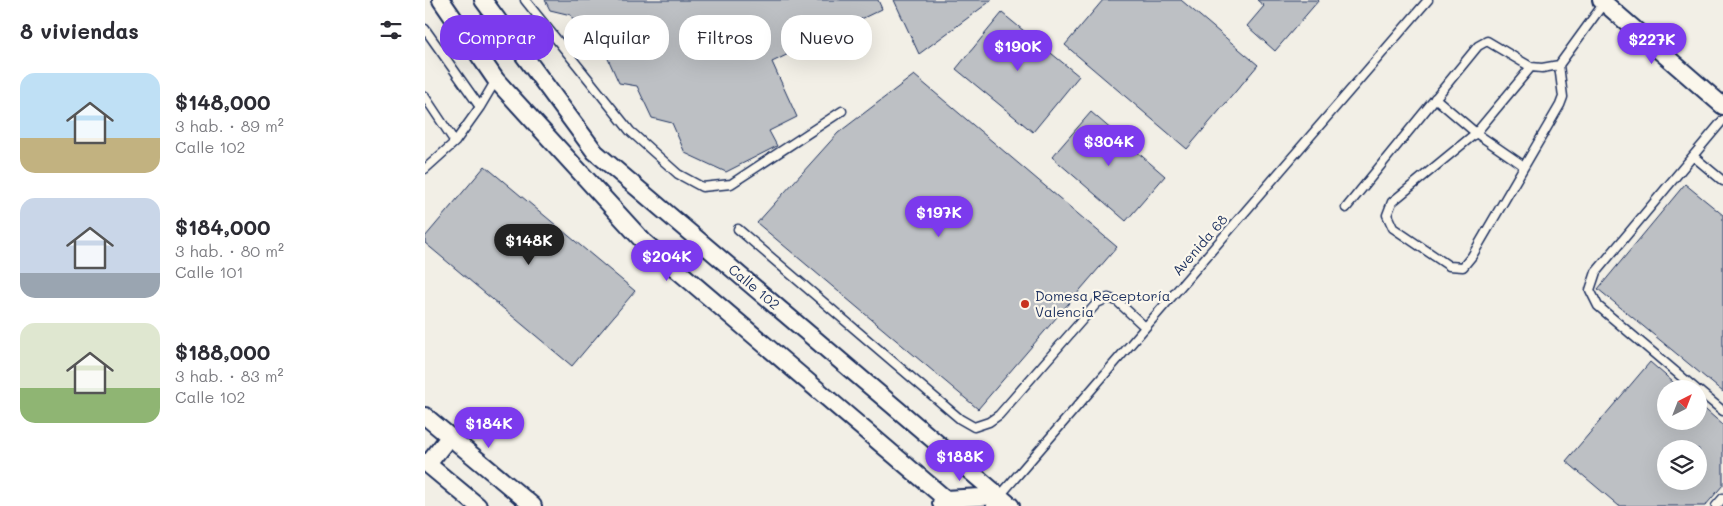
<!DOCTYPE html>
<html lang="es">
<meta charset="utf-8">
<style>
body{margin:0;font-family:Mali,sans-serif;background:#f2f2f3;color:#2b2b33;height:100vh;display:flex;flex-direction:column;font-size:19px;white-space:nowrap}
*{box-sizing:border-box;margin:0}
p{font-size:16px;color:#7c7c81}
.icon{flex:none;width:28px;height:28px;fill:none;stroke:currentColor;stroke-width:2;stroke-linecap:round;stroke-linejoin:round}
.map{position:relative;flex:1;overflow:hidden}
.side{display:flex;flex-direction:column;background:#fff;width:425px}
.side>*{flex:none}
.guide{position:absolute;left:15px;top:15px;width:475px;height:45px;display:flex;gap:10px}
.needle{width:32px;rotate:42deg}
.tools{position:absolute;left:1232px;top:380px;display:grid;gap:10px}
.tools a{display:grid;place-items:center;width:50px;height:50px;border-radius:50%;background:#fff;box-shadow:0 5px 20px #0002;font-size:25px}
.price{position:absolute;translate:-50% -42px;padding:0 11px;border-radius:18px;background:#7c3aed;color:#fff;font-size:16px;line-height:32px;filter:drop-shadow(0 1px 2px #0008)}
.price::after{content:'';position:absolute;left:50%;top:30px;width:15px;height:11px;margin-left:-8px;background:inherit;clip-path:polygon(0 0,100% 0,50% 100%)}
.price.active{background:#222;color:#fff}
ul{padding:0;list-style:none}
li{display:flex;align-items:center;gap:15px;height:125px;padding:0 20px}
li span{display:grid;place-items:center;flex:none;width:140px;height:100px;border-radius:15px;color:#555}
li>.icon{margin-inline-start:auto}
span .icon{width:60px;height:60px;fill:#fffc;stroke-width:1}
li b{font-size:21px}
h2{display:flex;justify-content:space-between;align-items:center;height:60px;padding:0 20px;font-size:21px}
.pill{padding:0 18px;border-radius:20px;background:#fff;box-shadow:0 5px 20px #0002;font-size:18px;line-height:45px}
.pill.active{background:#7c3aed;color:#fff}
main{display:flex;flex:1;min-height:0}
.map>svg:first-child{display:block}
.building{fill:#bdc0c4;stroke:#1b2f5e;fill-rule:evenodd}
.lines{fill:none;stroke-linecap:round;stroke-linejoin:round}
.service-casing{stroke:#1b2f5e;stroke-width:11}
.minor-casing{stroke:#1b2f5e;stroke-width:20}
.service{stroke:#fbf7ec;stroke-width:8}
.minor{stroke:#fbf7ec;stroke-width:16}
.poi-dot{fill:#c8321e;stroke:#fbf7ec;stroke-width:2}
.labels{text-anchor:middle;stroke-width:4.5;stroke-linejoin:round;paint-order:stroke}
.street-label{font-size:14px;fill:#1b2f5e;stroke:#fbf7ec}
.poi-label{font-size:14px;fill:#1b2f5e;stroke:#fbf7ec;text-anchor:start}
</style>
<main>
<section class="side">
<h2>8 viviendas<svg class="icon" aria-label="filters" viewBox="0 0 24 24"><path d="M4 7h16M4 17h16"/><circle cx="9" cy="7" r="2"/><circle cx="15" cy="17" r="2"/></svg></h2>
<ul>
<li><span style="background:linear-gradient(#bfe0f5 65%,#c2b280 0)"><svg class="icon" aria-label="home" viewBox="0 0 24 24"><path d="M3 11l9-7 9 7M6 9v11h12V9"/></svg></span><div><b>$148,000</b><p>3 hab. · 89 m²</p><p>Calle 102</p></div></li>
<li><span style="background:linear-gradient(#c9d6e8 75%,#9aa5b1 0)"><svg class="icon" aria-label="home" viewBox="0 0 24 24"><path d="M3 11l9-7 9 7M6 9v11h12V9"/></svg></span><div><b>$184,000</b><p>3 hab. · 80 m²</p><p>Calle 101</p></div></li>
<li><span style="background:linear-gradient(#dfe7d0 65%,#8fb573 0)"><svg class="icon" aria-label="home" viewBox="0 0 24 24"><path d="M3 11l9-7 9 7M6 9v11h12V9"/></svg></span><div><b>$188,000</b><p>3 hab. · 83 m²</p><p>Calle 102</p></div></li>
</ul>
</section>
<div class="map">
<svg width="1298" height="506" viewBox="0 0 1298 506">
<rect width="100%" height="100%" fill="#f2efe6"/>
<filter id="ink" filterUnits="userSpaceOnUse"><feTurbulence type="fractalNoise" baseFrequency=".02" numOctaves="2"/><feDisplacementMap in="SourceGraphic" scale="10" xChannelSelector="R" yChannelSelector="G"/><feConvolveMatrix kernelMatrix="1 2 1 2 8 2 1 2 1" color-interpolation-filters="sRGB"/></filter>
<g filter="url(#ink)">
<path class="building" d="M120,0h333l4,9 -110,53 25,55 -28,14 8,15 -51,26 -41,-19 -13,-30 -20,-5 -15,-32 -18,-3 -14,-31 -21,-6 -13,-31 -21,-5z
M469,0h98l-73,54z
M678,0h78l77,65 -71,84 -122,-104z
M832,0h62l-44,51 -28,-25 17,-20z
M577,13l77,63 -46,56 -77,-63z
M489,75l203,172 -139,162 -221,-186 81,-90z
M666,112l74,64 -39,45 -74,-64z
M60,166l150,125 -63,75 -147,-123v-6z
M1260,184l38,31v177l-125,-103z
M1225,362l31,27h-15v32h33v-17l24,21v60l-18,21h-86l-53,-45zM1241,449h33v32h-33z"/>
<g class="lines">
<defs>
<path id="service" d="M100,0l105,131 48,43 24,13 29,-3 111,-73
M0,29l55,78 16,-27
M1106,67l-55,66 -84,69 -5,13 6,13 56,38 14,1 9,-11 88,-151 3,-8 -4,-32 45,-62
M0,97l30,45
M1010,98l41,35 48,33
M1268,156l30,25
M0,169l30,-27 25,-35
M921,208l132,-162 9,-5 44,26 11,1 17,-3
M313,229l222,190 14,8 15,-5 10,-7 98,-112 11,-5 9,3 28,26
M1271,389l-98,-83 -8,-16 6,-18 127,-152
M1274,391l24,20
M566,506l437,-506
M1291,506l7,-8"/>
<path id="minor" d="M16,0l55,80 147,161 311,265
M58,0l112,152 416,354
M1176,0l122,106
M0,416l108,90
M0,462l53,44
M3,464l22,-28
M516,503l4,-4 54,-3 1,5"/>
</defs>
<use href="#service" class="service-casing"/>
<use href="#minor" class="minor-casing"/>
<use href="#service" class="service"/>
<use href="#minor" class="minor"/>
</g>
</g>
<circle class="poi-dot" cx="600" cy="304" r="5"/>
<g class="labels">
<g class="street-label">
<text transform="translate(775 245) rotate(-49)" y="5">Avenida 68</text>
<text transform="translate(329 287) rotate(40)" y="5">Calle 102</text>
</g>
<g class="poi-label">
<text x="610" y="301">Domesa Receptoría<tspan x="610" dy="16">Valencia</tspan></text>
</g>
</g>
</svg>
<div class="tools">
<a><svg class="needle" viewBox="-14 -14 28 28"><path d="M0-13l5 13h-10z" fill="#e53935"/><path d="M0 13l5-13h-10z" fill="#7c7c81"/></svg></a>
<a><svg class="icon" aria-label="layers" viewBox="0 0 24 24"><path d="M12 4l9 5-9 5-9-5zM3 14l9 5 9-5"/></svg></a>
</div>
<b class="price" style="left:1227px;top:65px">$227K</b>
<b class="price" style="left:593px;top:72px">$190K</b>
<b class="price" style="left:684px;top:167px">$304K</b>
<b class="price" style="left:514px;top:238px">$197K</b>
<b class="price active" style="left:104px;top:266px">$148K</b>
<b class="price" style="left:242px;top:282px">$204K</b>
<b class="price" style="left:64px;top:449px">$184K</b>
<b class="price" style="left:535px;top:482px">$188K</b>
<div class="guide">
<a class="pill active">Comprar</a>
<a class="pill">Alquilar</a>
<a class="pill">Filtros</a>
<a class="pill">Nuevo</a>
</div>
</div>
</main>
